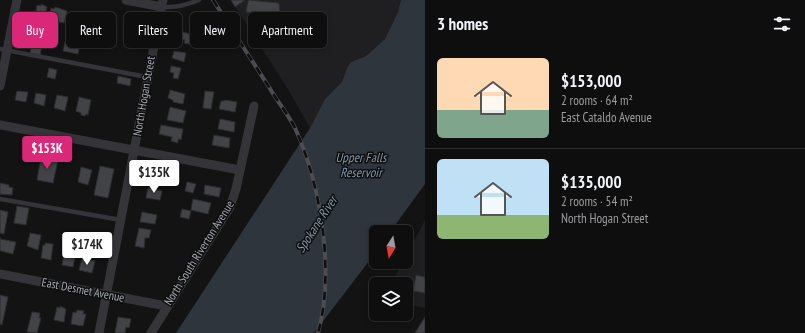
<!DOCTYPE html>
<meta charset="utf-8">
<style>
body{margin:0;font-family:"PT Sans Narrow",sans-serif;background:#1c1c1d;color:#f1f3f6;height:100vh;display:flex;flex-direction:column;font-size:15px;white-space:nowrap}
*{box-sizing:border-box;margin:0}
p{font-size:13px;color:#9b9c9e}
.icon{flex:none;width:22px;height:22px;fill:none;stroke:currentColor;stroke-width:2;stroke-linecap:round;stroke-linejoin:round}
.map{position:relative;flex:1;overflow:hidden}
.sheet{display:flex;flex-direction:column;background:#0e0e0f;width:380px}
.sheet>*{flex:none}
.guide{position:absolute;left:12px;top:12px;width:353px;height:36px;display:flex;gap:8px}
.needle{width:26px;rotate:191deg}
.controls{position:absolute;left:369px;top:225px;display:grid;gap:8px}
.controls a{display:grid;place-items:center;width:44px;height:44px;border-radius:6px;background:#0e0e0f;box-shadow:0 2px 6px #0003,0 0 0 1px #2e2e2f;font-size:20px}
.price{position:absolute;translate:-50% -34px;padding:0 9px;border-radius:4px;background:#fff;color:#222;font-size:13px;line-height:26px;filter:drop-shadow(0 1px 2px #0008)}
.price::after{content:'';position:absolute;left:50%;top:24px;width:12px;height:9px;margin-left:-6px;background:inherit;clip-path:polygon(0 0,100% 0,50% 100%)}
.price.on{background:#db2777;color:#fff}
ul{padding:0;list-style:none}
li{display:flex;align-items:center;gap:12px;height:100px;padding:0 12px}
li+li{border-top:1px solid #2e2e2f}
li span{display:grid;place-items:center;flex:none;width:112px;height:80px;border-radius:6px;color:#555}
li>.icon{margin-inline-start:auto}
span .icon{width:48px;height:48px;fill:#fffc;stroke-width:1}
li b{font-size:17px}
h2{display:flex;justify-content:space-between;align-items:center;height:48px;padding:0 12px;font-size:17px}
.pill{padding:0 14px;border-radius:6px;background:#0e0e0f;box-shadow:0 2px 6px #0003,0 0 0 1px #2e2e2f;font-size:14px;line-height:36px}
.pill.on{background:#db2777;color:#fff}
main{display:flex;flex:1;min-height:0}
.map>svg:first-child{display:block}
.built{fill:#1f1f21}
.water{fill:#2e353c}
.building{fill:#424347;stroke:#2d2d30}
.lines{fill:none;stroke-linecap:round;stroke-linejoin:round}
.service{stroke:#353539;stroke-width:4.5}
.minor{stroke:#353539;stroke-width:9}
.rail-casing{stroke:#4c4d52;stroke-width:4}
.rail{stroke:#0e0e0f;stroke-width:2.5;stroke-dasharray:8;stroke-linecap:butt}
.labels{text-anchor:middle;stroke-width:3;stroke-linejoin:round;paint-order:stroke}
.street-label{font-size:12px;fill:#a6aab3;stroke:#0e0e0f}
.water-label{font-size:13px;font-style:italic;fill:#8197ab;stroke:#0e0e0f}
</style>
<main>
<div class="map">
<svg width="425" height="333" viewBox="0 0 425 333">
<rect width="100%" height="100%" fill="#131314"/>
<path class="built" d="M231,0h170l-3,12 -13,27 -19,17 -15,6 -4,6 -5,14 -17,17 -15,29 -21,-37z
M425,220v88l-19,-4v-20h-15l12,-22h3v-6z"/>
<path class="water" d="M401,0h24v184l-35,48h-14v20l-62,81h-138l134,-205 15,-29 17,-17 5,-14 4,-6 15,-6 19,-17 13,-27z"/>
<path class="building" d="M231,0h14l-10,7z
M248,0l31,3 1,15 -34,-6 2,-11h1z
M41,4l6,3 -5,20 -7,-2 1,-3h-2l3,-17 4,1z
M55,7l12,4 -3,12 -15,-3 2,-12 3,1z
M73,13l12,2 -4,12 -8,-2 1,-6h-3z
M95,16l10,3 -4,19 -5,-1 1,-3 -5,-1z
M128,23l11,2 -1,2 3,1 -1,9 -14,-4z
M180,31l16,5 -2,9 -10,-2 1,-3 -7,-2z
M33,40l8,2 -1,4h2l-2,9 -10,-2z
M65,42l15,2 -2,10 -15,-3z
M174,51l12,2 -2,9 -12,-4z
M171,66l10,2 -3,11 -5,-1 1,-5 -4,-1z
M49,68l8,2 -2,9 -8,-2z
M118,76l13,3 -1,7 -13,-3z
M170,90l15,4 -2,10 -10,-2v-2l-5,-2z
M17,91l11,1 -2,10 -11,-2z
M205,91l9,1 -3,17 -8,-1z
M36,93l10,2 -2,11 -10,-3z
M57,95l11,2 -3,14 -11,-3z
M79,97l12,3 -3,15 -2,-1 -1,2 -4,-1v-2l-5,-2z
M225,100l12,2 -2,10 -16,-3 2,-8h3z
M170,107l16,4 -3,12 -16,-3z
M220,119l15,3 -1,10 -16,-3z
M161,125l22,4 -2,11 -3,-1v4l-7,-2 1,-4 -13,-3z
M214,135l16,3 -1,10 -17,-3z
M41,157l17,3 -5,23 -16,-3z
M100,166l14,3 -6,29 -14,-3z
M81,167l11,3 -4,15 -10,-3z
M150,171l18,3 -2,10 -18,-3z
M187,182l9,2 -3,9 -8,-2z
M0,183l9,2v2l4,1 -1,7 -12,-1z
M205,185l16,3 -2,9 -15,-3z
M148,188l14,3 -2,9 -14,-2z
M193,199l18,4 -3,11 -17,-4z
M17,206l12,2 -3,17 -12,-2z
M182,209l9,2 -2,8 -9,-2z
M0,210l8,2 -4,22 -4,-1z
M142,212l15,3 -2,9 -15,-2z
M139,228l12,2 -2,8h-4l-1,10 -9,-2z
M30,233l11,2 -3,15 -11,-4z
M0,237v2l16,3 -3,12 -12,-3 -1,-1z
M67,239l11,2 -5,26 -11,-2z
M45,243l8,1 -2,16 -10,-2 2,-13h2z
M82,259l13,2 -3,12 -13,-3z
M416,275l9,2v16l-12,-2z
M0,295l8,2 -6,28 -2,-1z
M60,306l6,3 -2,13 -10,-2 3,-13 3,1z
M77,310l7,1 -1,3h3l-3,12 -12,-2 2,-12 3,1z
M32,312l8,1 -1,5h2l-4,15 -10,-1z
M118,317l13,2 -2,9 -3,-1 -1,6h-10z
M425,317v16h-10z"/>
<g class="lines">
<path class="service" d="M162,7c13,1 25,-2 37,-7
M0,49l147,28
M0,199l121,21"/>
<path class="minor" d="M126,0l36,7
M0,86l17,-86
M0,125l240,45
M0,274l166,32
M99,333l64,-333
M151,333l79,-126 6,-18 18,-83"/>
<defs>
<path id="rail" d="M213,0c19,29 37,58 56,87 8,14 19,27 26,41 26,57 40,144 23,205"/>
</defs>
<use href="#rail" class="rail-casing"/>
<use href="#rail" class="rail"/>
</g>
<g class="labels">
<g class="street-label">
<text transform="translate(144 96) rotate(-80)" y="4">North Hogan Street</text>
<text transform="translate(199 253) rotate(-58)" y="4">North South Riverton Avenue</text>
<text transform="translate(83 290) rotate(11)" y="4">East Desmet Avenue</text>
</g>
<g class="water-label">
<text x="361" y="162">Upper Falls<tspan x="361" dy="15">Reservoir</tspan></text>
<text transform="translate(316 224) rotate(-57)" y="5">Spokane River</text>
</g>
</g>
</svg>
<div class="controls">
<a><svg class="needle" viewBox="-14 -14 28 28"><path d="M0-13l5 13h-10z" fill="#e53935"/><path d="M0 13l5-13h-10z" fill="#9b9c9e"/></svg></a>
<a><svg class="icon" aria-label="layers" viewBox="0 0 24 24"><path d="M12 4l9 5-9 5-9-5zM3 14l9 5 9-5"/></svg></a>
</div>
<b class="price on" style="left:47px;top:170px">$153K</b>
<b class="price" style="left:154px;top:194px">$135K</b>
<b class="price" style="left:87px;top:266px">$174K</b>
<div class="guide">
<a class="pill on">Buy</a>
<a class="pill">Rent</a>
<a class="pill">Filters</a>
<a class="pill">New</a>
<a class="pill">Apartment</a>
</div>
</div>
<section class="sheet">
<h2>3 homes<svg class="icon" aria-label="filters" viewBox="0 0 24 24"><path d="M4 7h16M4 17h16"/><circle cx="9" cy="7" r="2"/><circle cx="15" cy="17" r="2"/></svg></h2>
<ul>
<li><span style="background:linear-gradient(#ffd9b3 65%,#7fa58c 0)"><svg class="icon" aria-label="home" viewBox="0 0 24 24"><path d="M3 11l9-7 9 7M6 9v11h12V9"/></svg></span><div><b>$153,000</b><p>2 rooms · 64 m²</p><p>East Cataldo Avenue</p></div></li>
<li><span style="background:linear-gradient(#bfe0f5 70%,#8fb573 0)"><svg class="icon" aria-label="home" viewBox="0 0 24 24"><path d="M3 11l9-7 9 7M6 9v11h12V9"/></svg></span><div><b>$135,000</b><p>2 rooms · 54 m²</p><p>North Hogan Street</p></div></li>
</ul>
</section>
</main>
